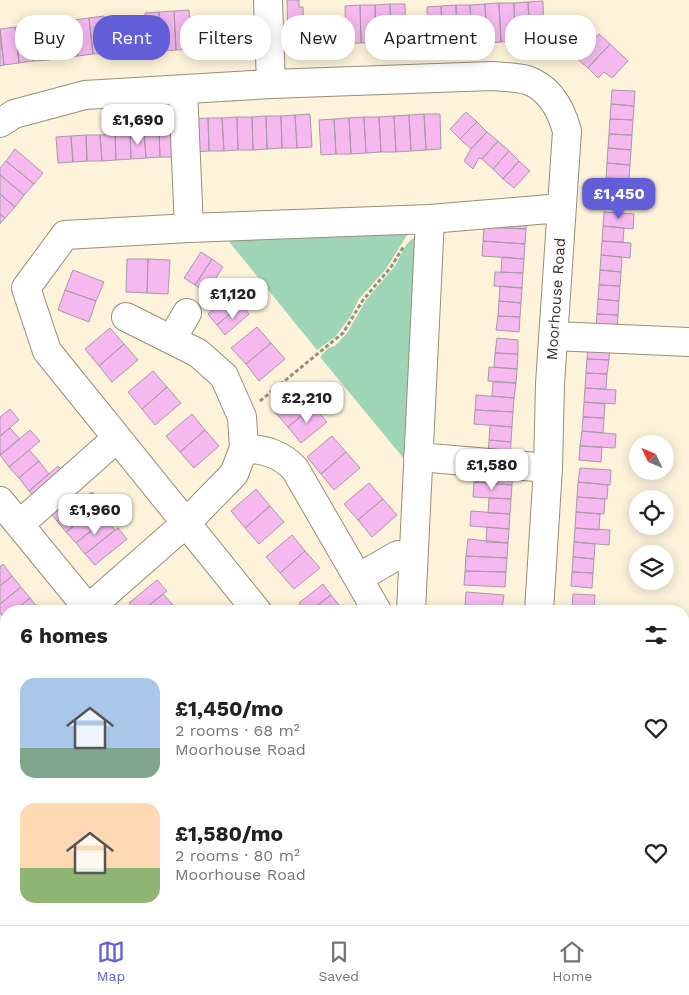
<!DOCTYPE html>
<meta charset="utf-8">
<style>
body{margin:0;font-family:"Work Sans",sans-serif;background:#f6f6f6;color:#222;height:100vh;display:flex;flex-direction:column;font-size:19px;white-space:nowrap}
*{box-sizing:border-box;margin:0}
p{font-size:16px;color:#767676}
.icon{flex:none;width:28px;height:28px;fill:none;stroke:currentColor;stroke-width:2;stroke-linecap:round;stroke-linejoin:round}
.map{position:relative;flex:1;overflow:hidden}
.side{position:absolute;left:0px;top:605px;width:690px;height:320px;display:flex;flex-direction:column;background:#fff;border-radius:20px 20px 0 0;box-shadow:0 2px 12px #0003}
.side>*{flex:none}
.hud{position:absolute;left:15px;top:15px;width:660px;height:45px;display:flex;gap:10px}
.needle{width:32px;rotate:314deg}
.tools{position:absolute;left:629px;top:435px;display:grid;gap:10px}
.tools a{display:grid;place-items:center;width:45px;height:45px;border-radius:50%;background:#fff;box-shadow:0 2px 12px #0003;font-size:25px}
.price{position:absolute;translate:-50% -42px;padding:0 11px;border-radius:10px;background:#fff;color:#222;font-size:16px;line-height:32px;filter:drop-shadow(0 1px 2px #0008)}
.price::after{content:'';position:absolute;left:50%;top:30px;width:15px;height:11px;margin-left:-8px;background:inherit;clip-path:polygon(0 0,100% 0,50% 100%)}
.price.current{background:#625ed7;color:#fff}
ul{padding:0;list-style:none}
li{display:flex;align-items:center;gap:15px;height:125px;padding:0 20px}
li span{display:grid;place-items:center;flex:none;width:140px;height:100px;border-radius:15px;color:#555}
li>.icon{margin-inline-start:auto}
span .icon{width:60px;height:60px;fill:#fffc;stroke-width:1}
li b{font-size:21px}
h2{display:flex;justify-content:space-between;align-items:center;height:60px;padding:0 20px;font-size:21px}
.chip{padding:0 18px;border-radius:20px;background:#fff;box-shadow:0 2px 12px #0003;font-size:18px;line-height:45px}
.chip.current{background:#625ed7;color:#fff}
.menu{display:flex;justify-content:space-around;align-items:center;height:70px;border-top:1px solid #e0e0e0;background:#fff;font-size:14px;color:#767676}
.menu a{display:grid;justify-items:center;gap:2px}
.menu .current{color:#625ed7}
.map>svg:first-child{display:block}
.green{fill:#9fd5b7}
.building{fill:#f5b9ef;stroke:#ab97a9}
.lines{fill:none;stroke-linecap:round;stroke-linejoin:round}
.minor-casing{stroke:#988e78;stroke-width:30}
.path{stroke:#968f7e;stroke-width:3;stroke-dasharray:4 2.5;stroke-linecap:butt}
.minor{stroke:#fff;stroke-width:28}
.labels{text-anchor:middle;stroke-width:4.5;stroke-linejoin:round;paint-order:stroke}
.street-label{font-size:15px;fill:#322e25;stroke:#fff}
</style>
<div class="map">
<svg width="689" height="925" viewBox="0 0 689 925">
<rect width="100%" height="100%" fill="#fdf3da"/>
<path class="green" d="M412,227l-26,42 -27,30 -9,18 -15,20 -18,13 -95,-117z
M415,236l3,8 -8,222 -90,-109 8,-9 7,-2 12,-13 19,-33 29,-34 11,-21z"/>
<path class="building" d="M287,0h12v7h4l1,38h-16z
M543,1l1,39 -14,1 -2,-39z
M528,2l2,39h-15l-1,-38z
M499,3l2,39 -14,1 -2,-39z
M499,3h15l1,38 -14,1z
M390,4l1,37 -15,1 -1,-37z
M390,4h15l1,37h-15z
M485,4l2,39h-15l-2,-38z
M360,5h15l1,37 -15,1z
M360,5l1,38h-15l-1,-37z
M456,5l1,39h-14l-2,-38z
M456,5h14l2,38 -15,1z
M441,6l2,38 -15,1 -1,-38z
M189,10l2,39 -15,1 -2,-39z
M174,11l2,39 -15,1 -2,-39z
M159,12l2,39h-15l-1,-38z
M104,16l3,37 -14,1 -4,-36z
M89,18l4,36 -15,2 -4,-36z
M406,18h15v22l-15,1z
M566,19l14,14 -14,15 -15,-13z
M74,20l4,36 -15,2 -4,-37z
M59,21l4,37 -15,2 -4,-37z
M330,21h15l1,22 -15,1z
M330,21l1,23h-13l-1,-22z
M303,22h14l1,22 -14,1z
M44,23l4,37 -15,1 -4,-36z
M29,25l4,36 -14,2 -4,-36z
M234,25l1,22h-15l-1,-21z
M234,25h15l1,21 -15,1z
M219,26l1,21 -15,1v-21z
M15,27l4,36 -15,2 -4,-36z
M190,27h15v21l-14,1z
M0,29l4,36 -4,1z
M145,29l1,22 -15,1 -1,-22z
M130,30l1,22 -14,1 -2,-22z
M580,33l11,9 -15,16 -10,-10z
M599,34l11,10 -22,24 -12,-10z
M610,44l18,17 -16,17 -8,-6 -6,6 -10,-10z
M612,90l23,1 -1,15 -23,-2z
M611,104l23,2 -1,14 -23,-1z
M466,112l11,10 -17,17 -10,-10z
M310,114l2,33 -15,1 -2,-33z
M424,114h16l1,35 -15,1z
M424,114l2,36 -15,1 -2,-36z
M295,115l2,33h-15l-1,-32z
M409,115l2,36 -15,1 -2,-36z
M266,116l1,33 -14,1 -1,-33z
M266,116h15l1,32 -15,1z
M394,116l2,36h-15l-2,-35z
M237,117h15l1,33h-15z
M237,117l1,33 -14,1 -2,-33z
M364,117h15l2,35 -15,1z
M364,117l2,36 -15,1 -2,-36z
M208,118l1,33 -15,1 -1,-33z
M208,118h14l2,33h-15z
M349,118l2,36h-15l-2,-35z
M334,119l2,35 -15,1 -2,-35z
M610,119l23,1 -1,15 -23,-1z
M477,122l10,10 -16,17 -11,-10z
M159,131l1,26 -14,1 -2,-26z
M159,131h15l1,26h-15z
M144,132l2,26 -15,1 -1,-26z
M487,132l11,9 -16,18 -3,-1 -6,11 -9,-8 7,-12z
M130,133l1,26 -15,1 -1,-26z
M115,134l1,26 -14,1 -2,-26z
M609,134l23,1 -1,15 -23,-2z
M86,135h14l2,26h-15z
M86,135l1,26 -14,1 -2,-26z
M71,136l2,26 -15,1 -2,-26z
M498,141l11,10 -16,18 -11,-10z
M608,148l23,2 -1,15 -23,-2z
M15,149l28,24 -9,11 -28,-23z
M509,151l10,10 -16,18 -10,-10z
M6,161l28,23 -10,11 -24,-20v-7z
M519,161l11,10 -16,17 -11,-9z
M607,163l23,2 -1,14 -23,-1z
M0,175l24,20 -9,12 -15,-13z
M606,178l23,1 -1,15 -23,-2z
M605,192l23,2 -1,15 -23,-2z
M0,194l15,13 -10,11 -5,-4z
M604,212l30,2 -1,15 -30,-3z
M0,214l5,4 -5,6z
M505,214l22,1 -1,14 -22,-1z
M603,226l21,2 -1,14 -21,-1z
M484,227l42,2 -1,15 -42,-3z
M483,241l42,3 -1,15 -42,-3z
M602,241l29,2 -1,15 -29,-3z
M201,252l11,7 -17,26 -11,-7z
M601,255l21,2 -1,15 -21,-2z
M502,257l22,2 -1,14 -22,-1z
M127,259h21l-1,34 -21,-1z
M148,259l22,1 -2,34 -21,-1z
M212,259l11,8 -17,26 -11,-8z
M73,270l31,12 -8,19 -31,-11z
M600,270l21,2 -1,14 -21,-1z
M495,272l28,1 -1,15 -28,-2z
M599,285l21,1 -1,15 -21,-2z
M500,286l22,2 -1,15 -22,-2z
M65,290l31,11 -7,21 -31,-12z
M232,294l9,10 -24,21 -9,-11z
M598,299l21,2 -1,14 -21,-1z
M499,301l22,2 -1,14 -22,-1z
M241,304l8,10 -24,21 -8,-10z
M597,314l21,1 -1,15 -21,-2z
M498,316l22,1 -1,15 -23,-2z
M257,327l14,16 -25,21 -15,-16z
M110,328l14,16 -25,22 -14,-17z
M497,338l21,2v14l-23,-1z
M271,343l14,16 -26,22 -13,-17z
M124,344l14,16 -26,22 -13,-16z
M588,344l22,1 -1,15 -22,-1z
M495,353l23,1 -1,15 -23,-2z
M587,359l22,1 -2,14 -21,-1z
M489,367l28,2 -1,14 -28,-2z
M153,371l14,16 -25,22 -14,-17z
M586,373l21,1 -1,15 -21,-1z
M493,382l23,1 -2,15 -22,-2z
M167,387l14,16 -26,22 -13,-16z
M585,388l31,2 -1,14 -31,-2z
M299,389l14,17 -25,21 -14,-16z
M476,395l38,3 -1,14 -38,-2z
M584,402l21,2 -1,14 -21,-1z
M313,406l14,16 -26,21 -13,-16z
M10,409l9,11 -19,16v-19z
M475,410l38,2 -1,15 -38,-3z
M192,414l13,16 -25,22 -14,-16z
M583,417l21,1 -1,15 -21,-2z
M490,425l22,2 -1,15 -22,-2z
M10,428l10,11 -20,16v-19z
M30,430l10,11 -31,26 -9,-12z
M205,430l14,16 -25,22 -14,-16z
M582,431l34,3 -1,14 -35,-2z
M332,436l14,16 -25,22 -14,-17z
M489,440l22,2 -1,14 -22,-1z
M580,446l22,1 -1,15 -22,-2z
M29,450l10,11 -20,17 -10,-11z
M346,452l14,16 -26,22 -13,-16z
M39,461l10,13 -20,17 -10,-13z
M58,466l10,11 -29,25 -10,-11z
M475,468l38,2 -1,15 -38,-3z
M580,468l31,2 -1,15 -32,-3z
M474,482l38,3 -1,14 -38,-2z
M578,482l30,3 -1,14 -30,-2z
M369,483l14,16 -25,21 -14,-16z
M256,489l14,17 -25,22 -14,-17z
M71,491l10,11 -24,19 -9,-11z
M92,492l5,6 -8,7 2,2 -8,7 2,3 -19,15 -9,-11z
M577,497l28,2 -1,15 -28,-2z
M489,498l22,1 -1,15 -22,-1z
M383,499l14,16 -25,22 -14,-17z
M270,506l14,16 -25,22 -14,-16z
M471,511l39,3 -1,15 -39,-3z
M576,512l24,2 -1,16 -24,-2z
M85,517l10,11 -19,15 -10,-11z
M105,519l10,11 -30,24 -9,-11z
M487,527l22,2 -1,14 -22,-1z
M118,528l9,11 -32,26 -10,-11z
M575,528l35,2 -1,15 -35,-3z
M292,535l13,16 -25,22 -14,-16z
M468,539l40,4 -1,15 -41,-2z
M574,542l21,2 -1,15 -21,-2z
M305,551l15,17 -26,21 -14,-16z
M466,556l41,2 -1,14 -41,-1z
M573,557l21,2 -1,14 -21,-1z
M3,564l9,12 -12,10v-19z
M465,571l41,1 -1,15 -41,-2z
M572,572l21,1 -1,15 -21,-2z
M12,576l9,11 -21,17v-18z
M157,580l10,11 -25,20h-6l-7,-8z
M323,584l8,11 -21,16h-5l-6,-8z
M21,587l9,11 -16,13h-8v7l-1,1 -5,-6v-9z
M466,592l38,3 -2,14 -37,-2z
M163,594l10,11 -7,6h-24z
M573,594l22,1 -1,15 -22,-2z
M331,595l8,10 -7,6h-22z
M30,598l10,12 -2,1h-24z
M481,608l21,1v2h-22z
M572,608l22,2v1h-22z
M0,820l6,7v6l-6,5z
M6,833v23l-6,5v-23z
M6,856v15l-6,-8v-2z
M58,919h20l-8,6h-7z
M78,919h16l5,5 -29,1z
M260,919h24l-8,6h-14l-3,-5z
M284,919h3l5,6h-16z
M386,919h17l-7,6h-5z
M403,919h14l4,5 -25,1z
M554,919h21v2l-22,-1z
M553,920l22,1v4h-22z"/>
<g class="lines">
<defs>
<path id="minor" d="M268,0l3,84
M183,90l6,138
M0,123l14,-9 71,-19 186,-11 221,-8c11,1 24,1 35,4 23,8 34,29 40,51l-17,253 -2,84 -9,143
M430,219l131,-11
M554,336l135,6
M172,339l15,-26
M244,448c21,2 36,5 51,21l82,142
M418,457l130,11
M0,501l90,110
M20,524l97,-86
M358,578l40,-23
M88,609l98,-86 48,-49 10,-26 -2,-31 -18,-41 -26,-23 -72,-36
M257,611l-210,-260 -21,-63 39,-53 124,-7 241,-9 -19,392
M0,719l6,8
M684,725h5
M0,916l7,9
M165,919l5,6
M337,919l5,6
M506,919l5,6"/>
</defs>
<use href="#minor" class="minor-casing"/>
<path class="path" d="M260,401l83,-68 20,-33 28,-33 13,-21"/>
<use href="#minor" class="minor"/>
</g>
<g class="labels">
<g class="street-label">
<text transform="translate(556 299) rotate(-86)" y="5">Moorhouse Road</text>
</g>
</g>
</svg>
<div class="tools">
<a><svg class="needle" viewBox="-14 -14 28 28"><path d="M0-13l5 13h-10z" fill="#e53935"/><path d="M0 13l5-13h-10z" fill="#767676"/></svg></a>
<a><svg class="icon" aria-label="locate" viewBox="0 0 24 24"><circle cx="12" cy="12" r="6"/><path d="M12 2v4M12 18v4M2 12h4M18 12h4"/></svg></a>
<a><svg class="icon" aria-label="layers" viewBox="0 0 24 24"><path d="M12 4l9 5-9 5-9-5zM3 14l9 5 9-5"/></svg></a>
</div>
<b class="price" style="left:138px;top:146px">£1,690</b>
<b class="price current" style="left:619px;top:220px">£1,450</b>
<b class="price" style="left:233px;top:320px">£1,120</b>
<b class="price" style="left:307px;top:424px">£2,210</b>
<b class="price" style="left:492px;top:491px">£1,580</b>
<b class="price" style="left:95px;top:536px">£1,960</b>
<div class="hud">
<a class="chip">Buy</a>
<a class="chip current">Rent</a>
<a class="chip">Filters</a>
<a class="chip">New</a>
<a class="chip">Apartment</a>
<a class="chip">House</a>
</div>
<section class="side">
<h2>6 homes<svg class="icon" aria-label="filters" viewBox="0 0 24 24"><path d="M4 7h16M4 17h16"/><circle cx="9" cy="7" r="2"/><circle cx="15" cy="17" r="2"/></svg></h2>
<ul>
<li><span style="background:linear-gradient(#a9c7e8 70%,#7fa58c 0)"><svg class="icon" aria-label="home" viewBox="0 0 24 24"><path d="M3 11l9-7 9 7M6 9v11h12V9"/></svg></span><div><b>£1,450/mo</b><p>2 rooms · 68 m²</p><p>Moorhouse Road</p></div><svg class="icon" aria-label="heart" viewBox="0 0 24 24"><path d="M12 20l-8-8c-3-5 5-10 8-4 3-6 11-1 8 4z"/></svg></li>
<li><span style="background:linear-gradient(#ffd9b3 65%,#8fb573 0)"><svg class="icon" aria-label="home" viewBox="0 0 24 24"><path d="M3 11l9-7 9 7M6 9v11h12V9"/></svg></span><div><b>£1,580/mo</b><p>2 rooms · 80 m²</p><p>Moorhouse Road</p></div><svg class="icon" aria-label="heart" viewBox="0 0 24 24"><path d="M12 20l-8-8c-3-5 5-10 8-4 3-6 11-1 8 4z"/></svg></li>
</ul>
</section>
</div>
<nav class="menu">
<a class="current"><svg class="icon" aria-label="map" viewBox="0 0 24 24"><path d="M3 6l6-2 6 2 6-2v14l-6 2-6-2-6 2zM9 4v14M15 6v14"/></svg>Map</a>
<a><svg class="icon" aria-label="saved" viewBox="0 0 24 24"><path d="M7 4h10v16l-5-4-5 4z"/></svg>Saved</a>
<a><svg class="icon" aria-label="home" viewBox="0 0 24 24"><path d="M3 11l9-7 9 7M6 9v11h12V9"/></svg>Home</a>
</nav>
